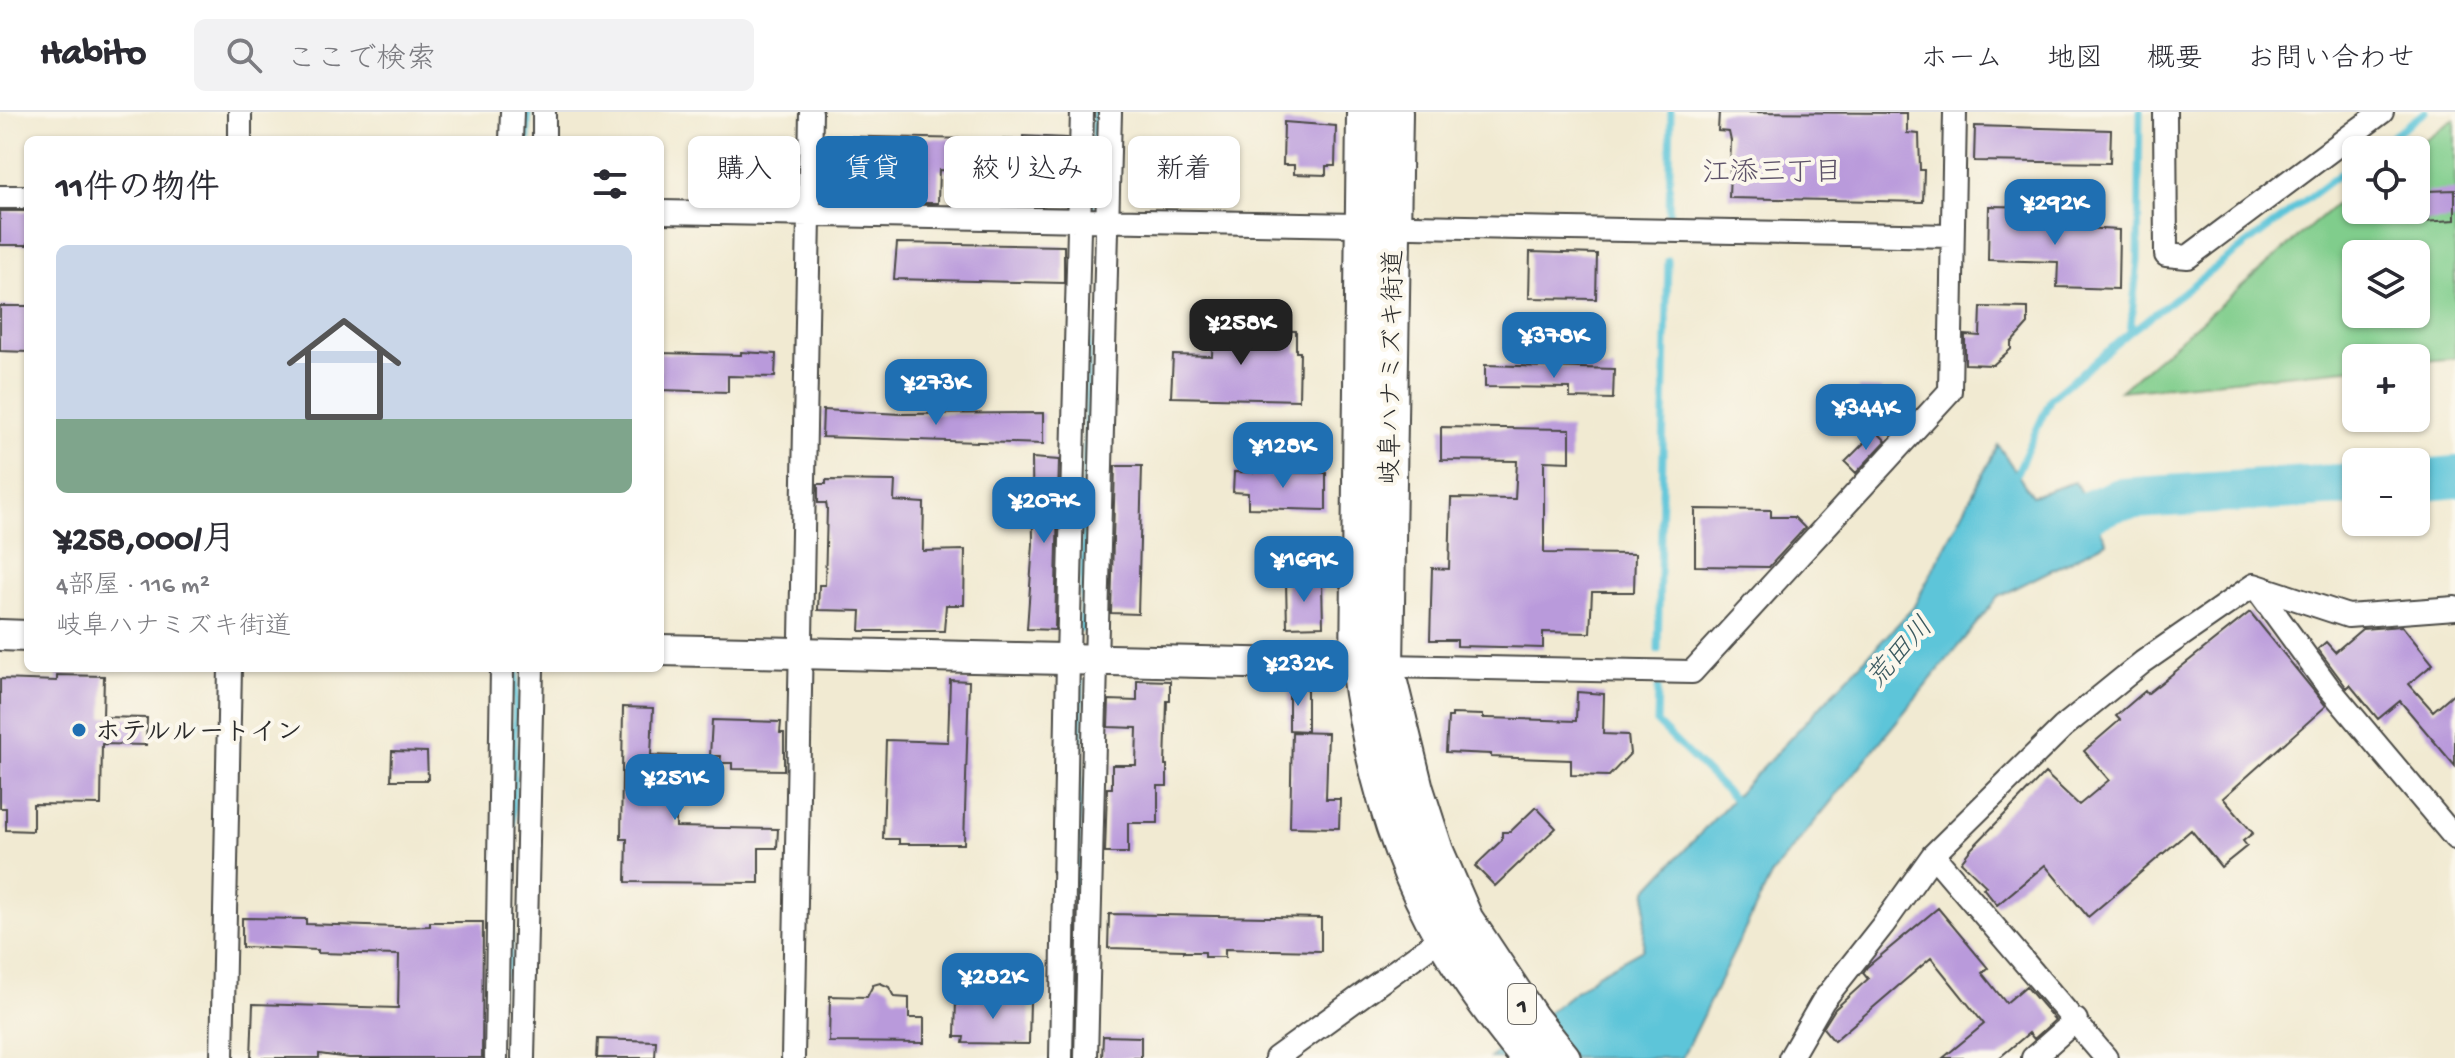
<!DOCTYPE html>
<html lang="ja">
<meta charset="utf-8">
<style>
body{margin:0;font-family:"Gochi Hand","Klee One",sans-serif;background:#f2f2f3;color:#2b2b33;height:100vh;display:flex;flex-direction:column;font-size:30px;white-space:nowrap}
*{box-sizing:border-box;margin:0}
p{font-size:26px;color:#7c7c81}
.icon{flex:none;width:44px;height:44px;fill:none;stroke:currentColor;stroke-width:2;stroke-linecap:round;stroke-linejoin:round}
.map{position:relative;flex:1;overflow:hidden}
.sheet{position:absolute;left:24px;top:24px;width:640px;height:536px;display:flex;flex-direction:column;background:#fff;border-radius:12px;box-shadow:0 2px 6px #0004}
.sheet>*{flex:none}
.guide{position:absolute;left:688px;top:24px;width:760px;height:72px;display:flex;gap:16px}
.buttons{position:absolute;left:2342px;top:24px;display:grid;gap:16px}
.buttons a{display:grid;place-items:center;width:88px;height:88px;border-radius:12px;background:#fff;box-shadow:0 2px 6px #0004;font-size:40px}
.price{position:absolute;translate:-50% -68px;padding:0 18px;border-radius:16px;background:#1f6fb2;color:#fff;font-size:26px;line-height:52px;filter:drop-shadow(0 2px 4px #0008)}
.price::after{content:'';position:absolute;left:50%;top:48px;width:24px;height:18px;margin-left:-12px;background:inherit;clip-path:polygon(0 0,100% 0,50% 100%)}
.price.active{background:#222;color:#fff}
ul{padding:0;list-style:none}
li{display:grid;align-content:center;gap:16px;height:424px;padding:0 32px}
li span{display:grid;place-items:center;height:248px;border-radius:12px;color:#555}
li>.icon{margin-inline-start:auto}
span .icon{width:144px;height:144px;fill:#fffc;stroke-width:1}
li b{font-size:34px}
h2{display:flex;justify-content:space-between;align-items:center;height:96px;padding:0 32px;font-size:34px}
.pill{padding:0 28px;border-radius:12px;background:#fff;box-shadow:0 2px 6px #0004;font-size:28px;line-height:72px}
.pill.active{background:#1f6fb2;color:#fff}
header{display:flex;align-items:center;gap:48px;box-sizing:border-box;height:112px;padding:0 40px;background:#fff;border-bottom:2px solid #e1e1e2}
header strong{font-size:38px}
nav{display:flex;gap:44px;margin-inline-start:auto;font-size:28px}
.search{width:560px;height:72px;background:#f2f2f3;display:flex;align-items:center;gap:20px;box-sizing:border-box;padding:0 28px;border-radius:12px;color:#7c7c81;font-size:30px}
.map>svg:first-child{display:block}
.green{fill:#80cd8c;stroke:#567c5c;stroke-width:2;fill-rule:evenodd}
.water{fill:#5dc5d9;stroke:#447882;stroke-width:2}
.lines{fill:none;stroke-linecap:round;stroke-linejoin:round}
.stream{stroke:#5dc5d9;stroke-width:7}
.river{stroke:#5dc5d9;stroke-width:42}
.building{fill:#b99adb}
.street-casing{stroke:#494844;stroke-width:26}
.secondary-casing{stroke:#494844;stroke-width:34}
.primary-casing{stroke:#494844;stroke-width:38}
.street{stroke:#fff;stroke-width:22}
.secondary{stroke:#fff;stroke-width:30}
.primary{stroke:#fff;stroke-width:34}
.poi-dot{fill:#1f6fb2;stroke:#fbf7ec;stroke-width:3}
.labels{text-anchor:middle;stroke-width:8;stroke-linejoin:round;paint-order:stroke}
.shield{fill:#fbf7ec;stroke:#696865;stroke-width:2}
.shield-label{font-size:24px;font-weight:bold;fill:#2b2b2b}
.street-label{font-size:26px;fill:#2b2b2b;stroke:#fbf7ec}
.poi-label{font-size:26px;font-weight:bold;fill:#2b2b2b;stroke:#fbf7ec;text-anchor:start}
.neighbourhood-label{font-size:28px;fill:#5d5269;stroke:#fbf7ec}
.water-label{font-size:28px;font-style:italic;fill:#3a595f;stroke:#fbf7ec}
</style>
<header>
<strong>Habito</strong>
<div class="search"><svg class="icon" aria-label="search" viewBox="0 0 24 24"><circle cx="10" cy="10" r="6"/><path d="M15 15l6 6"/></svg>ここで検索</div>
<nav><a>ホーム</a><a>地図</a><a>概要</a><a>お問い合わせ</a></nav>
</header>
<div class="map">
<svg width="2455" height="946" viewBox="0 0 2455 946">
<rect width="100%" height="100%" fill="#fbf7ec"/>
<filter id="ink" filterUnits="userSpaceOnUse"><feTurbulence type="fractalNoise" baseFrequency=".0125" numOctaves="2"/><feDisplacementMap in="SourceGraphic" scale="16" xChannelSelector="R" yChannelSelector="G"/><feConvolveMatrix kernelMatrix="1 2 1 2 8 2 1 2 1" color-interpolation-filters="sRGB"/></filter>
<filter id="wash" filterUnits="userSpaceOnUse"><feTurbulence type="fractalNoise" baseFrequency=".006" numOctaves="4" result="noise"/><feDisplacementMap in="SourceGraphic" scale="32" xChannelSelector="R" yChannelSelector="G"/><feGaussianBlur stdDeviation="1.8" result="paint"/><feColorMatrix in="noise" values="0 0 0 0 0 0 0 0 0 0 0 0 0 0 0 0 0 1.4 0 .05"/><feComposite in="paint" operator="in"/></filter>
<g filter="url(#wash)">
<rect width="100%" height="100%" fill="#f1ead2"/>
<path class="green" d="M2455,7v239l-39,4v-4h-60v10l-236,23 236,-204v23h60v-60h-7zM2356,142h60v60h-60z"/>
<path class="water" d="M1998,333l34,51 43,-14 32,60 -109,55 -226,277 -90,184h-192l106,-83 47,-26 4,-59 266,-282z"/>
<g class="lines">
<path class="stream" d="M528,28v-28
M2373,38l52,-38
M1092,96l3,-96
M1669,103l2,-103
M2130,220l8,-71 2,-149
M2014,367l37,-81 79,-66 226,-170
M1082,517l9,-401
M1658,538l10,-390
M1658,577l-1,34 82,81
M507,946l9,-390
M1073,946l8,-375"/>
<path class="river" d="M2416,369l39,-4
M2039,419l81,-32 236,-15"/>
</g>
<g id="blocks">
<path class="building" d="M1719,0l188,1v20l12,1 1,36h4l-1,32 -194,-4 2,-57 -2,-9 -11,-1z
M1284,10l52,4 -1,40h-9v9l-32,-1v-9h-11z
M1975,14l136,4 -1,33 -136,-2z
M825,24l198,4v-4l44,2v26h-10v6h-38v3l-80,-3 -1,33h-20l1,-34 -55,-1 -1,2 -39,-2z
M2455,78v30l-33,2 -1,-23 6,-1v-7z
M1989,94l56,1 -1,19 75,4 -1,59 -61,-2 1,-25 -70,-2z
M0,99h28v34h-28z
M897,131l167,3v37l-170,-4z
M1530,140l67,2 -1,45 -67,-1z
M0,194h28v46l-28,-1z
M1981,195l47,1v16l-17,19v6l-18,16 -28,-1v-29l15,1z
M1213,217l83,2v21h4l-1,48 -128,-3 2,-42 39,1z
M741,240l35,2 -1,23 -47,-1v16l-68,-2v-37l81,2z
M1485,253l129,4 -1,30 -43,-1v-10l-85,-1z
M1858,276l23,1v20l-23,-1z
M823,298l78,4 142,-1v31l-221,-7z
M1441,315l129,2v33l-26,-1v92l91,1 -1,38h-42l-2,41 -47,-1v16l-86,-2v-6h-27l2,-72 17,1 2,-71 64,1 2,-38 -76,-1z
M1876,319l10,10 -30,32 -11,-11z
M1032,346l27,2 -4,170 -28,-1 6,-85z
M1115,354h27l-4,148 -27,-1z
M1234,360l92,1v37l-78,-2v-15l-15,-1z
M826,368l69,1 -1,20 30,2 -1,48 42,-1 -1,55h-18l-2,26h-84l1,-20 -43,-1 1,-25h6l2,-77 -1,-5h-8v-19h8z
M1695,397l76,1v7h23l11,11 -36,39 -74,-1z
M1286,470h36l1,44 -36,1z
M2250,500l76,94 -103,92 30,35 -10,8 4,5 -26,21 -30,-37 -103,87 -43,-52 -48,40 -14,-17 3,-2 -25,-24 10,-13 74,-76 34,32 30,-25 -25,-29 36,-31 -4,-4 29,-25 2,3z
M2402,514l31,38 -24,20 24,27 22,-19v74l-55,-65 -22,18 -28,-34 -3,3 -29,-39 8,-7 9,10 27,-23z
M57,563l47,1 -1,41 44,1 -1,27 -44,-1 -1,61 -68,-1v27l-27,-1v-22h-6v-129l57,2z
M950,568l19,1 -5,163h-65v-5h-16l3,-99 62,2z
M1137,568l33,1v20h-3l-2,64h2v21h-9v37h-30v30h-23l2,-65h5v-23h24l1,-37 -29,-1 1,-27 28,1z
M1289,573h18v46l-18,-1z
M1577,580l27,2 -1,40 25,1 2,19 -21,22 -38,-1v-15l-80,-3v-3l-45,-2 2,-35h4v-3l31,1v3h4l89,3z
M623,595l30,1 -2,47 25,1v71l102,2 -1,19h-18v35l-133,-1 1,-43h-6z
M712,608l69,2 -1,11h4v37l-52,-1v-6h-12l1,-7h-11z
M1292,620l36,1 -2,66h14l-1,29 -49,-1z
M392,639l35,1 1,28h-37z
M1536,695l20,21 -61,58 -20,-20 27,-26v-8h8z
M1938,796l50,60 -6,5 24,30 20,-17 29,34 -21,19 -5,-6 -30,25h-56l41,-34 -53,-66 -97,83 -11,-13 12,-19 33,-30 -5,-6 4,-6z
M1109,802l212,4v33l-96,-2v8h-20v-5h-21v-2l-76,-2z
M242,806l64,1v5l91,3 33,-1v-4h53l-1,136h-133l-30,-4v4h-68l2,-54 145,4 1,-53 -81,-2v-3l-76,-3z
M880,871l9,4 5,10 15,1v20h15v25l-95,-1 1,-46 37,1 6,-12z
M956,887l74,1 -1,44 -66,-1 1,-6h-9z
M1103,924l38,1v21h-39z
M598,927l58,2 -1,17h-58z"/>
</g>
</g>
<g filter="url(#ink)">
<use href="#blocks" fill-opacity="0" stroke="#494844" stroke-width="2"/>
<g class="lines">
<defs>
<path id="street" d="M2165,0l1,143 22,2 194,-145
M240,28v-28
M511,28l1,-28
M544,28v-28
M0,85h28
M660,100l1292,24
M2455,496l-107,8 -94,-31 75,103 126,150
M1386,554l306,6 258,-281 5,-279
M1933,743l173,203
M222,946l8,-390
M496,946l6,-390
M523,946l9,-390
M793,946l18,-946
M1061,946l7,-400 14,-546
M1086,946l24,-946
M1276,946l166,-121
M1790,946l33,-57 60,-76 50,-70 130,-128 80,-65 111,-77
M2033,946l43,-38"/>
<path id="secondary" d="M0,523l28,1
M660,538l722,16"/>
<path id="primary" d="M1364,0l-6,553c12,95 37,190 85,273 24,43 54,82 85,120
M1395,0l-9,554 30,123 20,62 30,69 65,98 32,40"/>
</defs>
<use href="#street" class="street-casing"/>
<use href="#secondary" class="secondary-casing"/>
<use href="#primary" class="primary-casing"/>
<use href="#street" class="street"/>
<use href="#secondary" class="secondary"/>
<use href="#primary" class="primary"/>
</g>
</g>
<circle class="poi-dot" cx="79" cy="618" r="8"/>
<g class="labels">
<rect class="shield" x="1508" y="872" width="28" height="40" rx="6"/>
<g class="shield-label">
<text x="1522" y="900">1</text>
</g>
<g class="street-label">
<text transform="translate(1390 255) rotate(-89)" y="9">岐阜ハナミズキ街道</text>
</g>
<g class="poi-label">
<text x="95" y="627">ホテルルートイン</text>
</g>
<g class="neighbourhood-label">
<text x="1772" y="68">江添三丁目</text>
</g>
<g class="water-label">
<text transform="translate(1898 539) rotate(-48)" y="10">荒田川</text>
</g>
</g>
</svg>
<div class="buttons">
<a><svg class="icon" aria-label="locate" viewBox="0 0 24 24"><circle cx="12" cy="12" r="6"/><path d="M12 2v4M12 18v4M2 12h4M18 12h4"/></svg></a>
<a><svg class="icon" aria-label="layers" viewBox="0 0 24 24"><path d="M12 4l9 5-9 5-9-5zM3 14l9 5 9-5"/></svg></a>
<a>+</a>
<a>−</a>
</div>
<b class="price" style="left:2055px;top:135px">¥292K</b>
<b class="price active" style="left:1241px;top:255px">¥258K</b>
<b class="price" style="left:1554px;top:268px">¥378K</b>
<b class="price" style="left:936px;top:315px">¥273K</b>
<b class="price" style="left:1866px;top:340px">¥344K</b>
<b class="price" style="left:1283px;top:378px">¥128K</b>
<b class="price" style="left:1044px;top:433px">¥207K</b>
<b class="price" style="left:1304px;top:492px">¥169K</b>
<b class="price" style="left:1298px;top:596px">¥232K</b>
<b class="price" style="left:675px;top:710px">¥251K</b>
<b class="price" style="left:993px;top:909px">¥282K</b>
<div class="guide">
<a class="pill">購入</a>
<a class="pill active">賃貸</a>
<a class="pill">絞り込み</a>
<a class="pill">新着</a>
</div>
<section class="sheet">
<h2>11件の物件<svg class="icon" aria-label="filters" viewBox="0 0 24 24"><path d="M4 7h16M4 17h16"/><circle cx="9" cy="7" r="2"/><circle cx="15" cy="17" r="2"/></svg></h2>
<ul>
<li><span style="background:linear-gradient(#c9d6e8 70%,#7fa58c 0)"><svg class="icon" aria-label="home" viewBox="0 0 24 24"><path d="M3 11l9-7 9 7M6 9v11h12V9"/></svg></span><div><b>¥258,000/月</b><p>4部屋 · 116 m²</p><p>岐阜ハナミズキ街道</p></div></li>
</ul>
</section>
</div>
